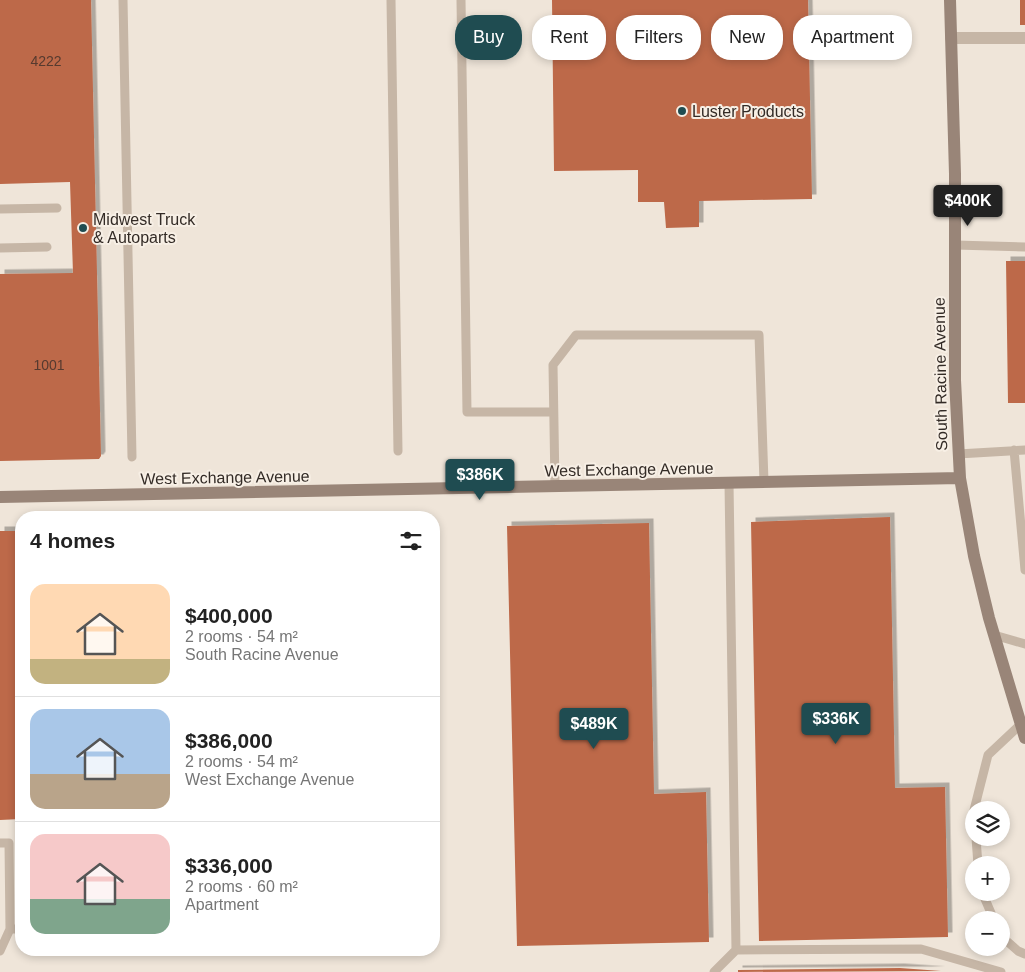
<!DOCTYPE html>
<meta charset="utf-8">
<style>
body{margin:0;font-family:Arial,sans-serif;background:#f2f2f2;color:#222;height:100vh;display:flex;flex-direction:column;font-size:19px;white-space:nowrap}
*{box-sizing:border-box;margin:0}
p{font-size:16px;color:#767676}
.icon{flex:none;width:28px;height:28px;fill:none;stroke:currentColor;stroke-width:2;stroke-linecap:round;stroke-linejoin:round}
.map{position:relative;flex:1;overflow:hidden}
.details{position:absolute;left:15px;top:511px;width:425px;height:445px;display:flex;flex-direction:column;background:#fff;border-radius:20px;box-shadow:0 2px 8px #0003}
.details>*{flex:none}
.top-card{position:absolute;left:455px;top:15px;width:475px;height:45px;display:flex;gap:10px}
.controls{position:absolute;left:965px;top:801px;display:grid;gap:10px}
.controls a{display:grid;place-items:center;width:45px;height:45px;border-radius:50%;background:#fff;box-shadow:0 2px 8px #0003;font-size:25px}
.price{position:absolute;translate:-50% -42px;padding:0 11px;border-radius:5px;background:#1f4c51;color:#fff;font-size:16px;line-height:32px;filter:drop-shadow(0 1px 2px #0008)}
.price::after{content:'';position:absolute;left:50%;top:30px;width:15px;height:11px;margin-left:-8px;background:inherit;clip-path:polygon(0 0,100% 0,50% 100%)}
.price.active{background:#222;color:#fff}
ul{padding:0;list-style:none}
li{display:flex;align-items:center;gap:15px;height:125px;padding:0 15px}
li+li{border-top:1px solid #e0e0e0}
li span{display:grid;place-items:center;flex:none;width:140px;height:100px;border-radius:15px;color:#555}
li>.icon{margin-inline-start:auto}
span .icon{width:60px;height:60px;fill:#fffc;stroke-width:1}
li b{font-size:21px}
h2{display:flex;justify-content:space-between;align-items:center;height:60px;padding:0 15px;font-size:21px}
.tag{padding:0 18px;border-radius:20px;background:#fff;box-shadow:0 2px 8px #0003;font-size:18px;line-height:45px}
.tag.active{background:#1f4c51;color:#fff}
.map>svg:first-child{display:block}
.building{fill:#bd6949;filter:url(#shadow)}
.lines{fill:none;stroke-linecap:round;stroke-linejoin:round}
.lane{stroke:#c6b6a6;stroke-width:9}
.street{stroke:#c6b6a6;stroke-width:12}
.secondary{stroke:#998578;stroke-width:12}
.poi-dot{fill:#1f4c51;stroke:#f7efe5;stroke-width:2}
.labels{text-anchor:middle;stroke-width:4;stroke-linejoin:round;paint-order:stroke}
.number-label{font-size:14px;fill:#563a2f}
.poi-label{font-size:16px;fill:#332b26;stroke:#f7efe5;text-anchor:start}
.street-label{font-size:16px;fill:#332b26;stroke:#f7efe5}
</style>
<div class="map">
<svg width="1025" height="972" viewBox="0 0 1025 972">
<defs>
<filter id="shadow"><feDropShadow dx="4.5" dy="-4.5" stdDeviation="0" flood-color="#0004"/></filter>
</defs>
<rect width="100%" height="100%" fill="#efe5d9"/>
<path class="building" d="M0,0h91l10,456 -2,3 -99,2v-187l73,-1 -3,-91 -70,2z
M552,0h256l4,199 -113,2v26l-33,1 -2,-26h-26v-32l-84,1z
M1020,0h5v25h-5z
M1006,261h19v142h-17z
M890,517l5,271 50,-1 3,150 -189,4 -8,-419z
M649,523l5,271 52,-2 3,150 -192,4 -10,-420z
M0,531h21v288l-21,1z
M900,968l41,3 -203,1v-2z"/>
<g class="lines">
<path class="lane" d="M123,0l9,457
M391,0l7,451
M461,0l6,412h86
M0,209l57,-1
M955,245l70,2
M0,248l47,-1
M1014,450l11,120
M958,454l67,-4
M729,483l7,467
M555,486l-2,-121 23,-30h183l5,147
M994,635l31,9
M974,810l14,-55 33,-31
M976,838l2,27
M0,843h9l1,86
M982,892l12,28
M1001,936l17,15 7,3
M0,951l10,-22h11
M714,972l22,-22 185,-1 80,23"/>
<path class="street" d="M951,38h74"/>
<path class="secondary" d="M950,0l5,174v206l5,98 14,78 15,62 36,120
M0,497l960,-19"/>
</g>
<g class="poi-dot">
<circle cx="682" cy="111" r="5"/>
<circle cx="83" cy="228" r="5"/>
</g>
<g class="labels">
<g class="number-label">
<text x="46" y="66">4222</text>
<text x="49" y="370">1001</text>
</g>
<g class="poi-label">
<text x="692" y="117">Luster Products</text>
<text x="93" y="225">Midwest Truck<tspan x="93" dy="18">&amp; Autoparts</tspan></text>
</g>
<g class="street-label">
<text transform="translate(940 374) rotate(-91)" y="6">South Racine Avenue</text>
<text transform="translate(629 469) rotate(-1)" y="6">West Exchange Avenue</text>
<text transform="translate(225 477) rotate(-1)" y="6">West Exchange Avenue</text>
</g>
</g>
</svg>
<div class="controls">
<a><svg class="icon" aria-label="layers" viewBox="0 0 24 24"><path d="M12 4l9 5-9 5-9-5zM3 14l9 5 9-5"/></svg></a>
<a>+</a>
<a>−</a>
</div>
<b class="price active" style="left:968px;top:227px">$400K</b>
<b class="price" style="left:480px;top:501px">$386K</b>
<b class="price" style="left:836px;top:745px">$336K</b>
<b class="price" style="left:594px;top:750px">$489K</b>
<div class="top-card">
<a class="tag active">Buy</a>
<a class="tag">Rent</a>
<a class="tag">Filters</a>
<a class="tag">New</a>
<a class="tag">Apartment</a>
</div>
<section class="details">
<h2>4 homes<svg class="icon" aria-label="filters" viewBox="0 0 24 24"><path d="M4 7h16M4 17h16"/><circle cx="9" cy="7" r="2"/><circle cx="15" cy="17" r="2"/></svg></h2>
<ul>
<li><span style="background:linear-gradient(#ffd9b3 75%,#c2b280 0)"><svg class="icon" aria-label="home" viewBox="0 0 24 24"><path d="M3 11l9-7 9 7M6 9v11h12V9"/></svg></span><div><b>$400,000</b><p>2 rooms · 54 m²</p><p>South Racine Avenue</p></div></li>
<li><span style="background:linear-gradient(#a9c7e8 65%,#b9a48a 0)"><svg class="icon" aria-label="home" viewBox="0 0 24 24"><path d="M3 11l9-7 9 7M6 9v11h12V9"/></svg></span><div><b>$386,000</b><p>2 rooms · 54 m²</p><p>West Exchange Avenue</p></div></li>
<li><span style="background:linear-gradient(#f6c9c9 65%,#7fa58c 0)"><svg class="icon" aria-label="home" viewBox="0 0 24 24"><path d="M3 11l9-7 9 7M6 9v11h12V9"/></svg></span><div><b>$336,000</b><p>2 rooms · 60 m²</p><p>Apartment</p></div></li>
</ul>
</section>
</div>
